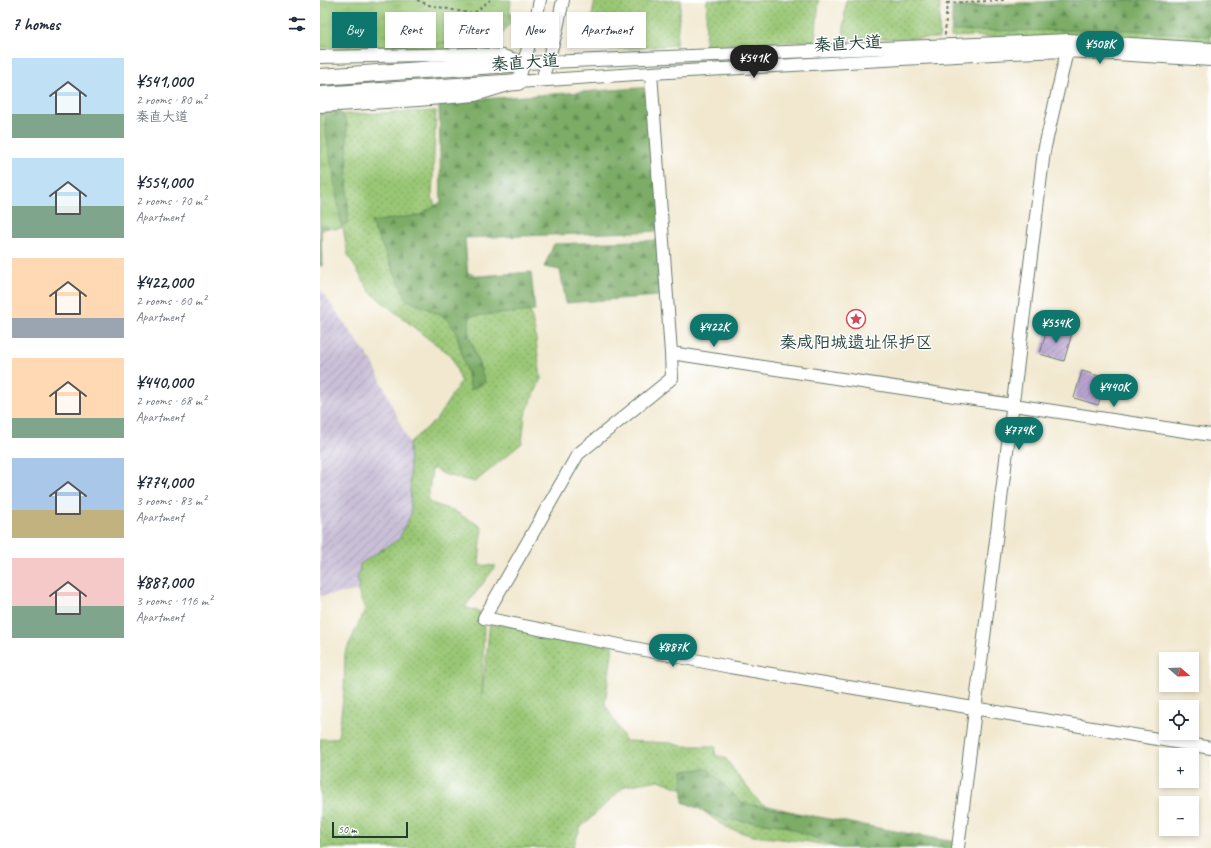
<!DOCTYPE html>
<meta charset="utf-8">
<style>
body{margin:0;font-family:Caveat,"LXGW WenKai TC",sans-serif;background:#f2f2f3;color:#1f2937;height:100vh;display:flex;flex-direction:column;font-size:15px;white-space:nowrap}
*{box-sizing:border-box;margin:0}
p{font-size:13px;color:#747a83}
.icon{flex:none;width:22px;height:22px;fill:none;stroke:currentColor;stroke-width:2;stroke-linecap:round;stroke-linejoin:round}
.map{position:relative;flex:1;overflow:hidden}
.panel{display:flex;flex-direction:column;background:#fff;width:320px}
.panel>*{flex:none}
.top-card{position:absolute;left:12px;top:12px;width:380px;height:36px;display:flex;gap:8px}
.needle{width:26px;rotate:109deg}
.fabs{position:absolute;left:839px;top:652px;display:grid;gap:8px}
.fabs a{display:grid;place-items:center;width:40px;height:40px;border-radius:0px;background:#fff;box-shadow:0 2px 6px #0003;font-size:20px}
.scale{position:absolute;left:12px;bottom:10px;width:76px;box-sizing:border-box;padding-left:4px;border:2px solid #1f3d34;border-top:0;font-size:11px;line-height:14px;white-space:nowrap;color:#1f3d34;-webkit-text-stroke:3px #fff;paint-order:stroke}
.price{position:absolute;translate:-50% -34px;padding:0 9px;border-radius:14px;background:#0f766e;color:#fff;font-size:13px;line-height:26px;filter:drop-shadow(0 1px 2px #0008)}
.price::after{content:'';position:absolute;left:50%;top:24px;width:12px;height:9px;margin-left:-6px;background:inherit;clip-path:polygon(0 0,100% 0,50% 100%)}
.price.on{background:#222;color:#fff}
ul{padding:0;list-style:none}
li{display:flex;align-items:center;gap:12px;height:100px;padding:0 12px}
li span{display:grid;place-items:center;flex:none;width:112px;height:80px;border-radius:0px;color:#555}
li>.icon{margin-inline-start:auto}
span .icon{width:48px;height:48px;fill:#fffc;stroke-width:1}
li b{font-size:17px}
h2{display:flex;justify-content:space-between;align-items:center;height:48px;padding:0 12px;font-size:17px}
.chip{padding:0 14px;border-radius:0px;background:#fff;box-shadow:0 2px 6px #0003;font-size:14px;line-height:36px}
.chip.on{background:#0f766e;color:#fff}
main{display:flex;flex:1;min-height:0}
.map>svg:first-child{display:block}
.industrial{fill:url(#industrial-furrows)}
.grass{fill:url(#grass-dots);stroke:#5c8254}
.forest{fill:url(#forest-firs);stroke:#4d744d}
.park{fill:url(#park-tufts);stroke:#5c8254}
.building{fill:url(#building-hatch)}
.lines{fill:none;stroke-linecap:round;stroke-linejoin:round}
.minor-casing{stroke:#68796a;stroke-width:14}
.major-casing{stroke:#68796a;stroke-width:18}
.path{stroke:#68796a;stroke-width:2;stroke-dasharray:3 3;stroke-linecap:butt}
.minor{stroke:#fff;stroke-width:12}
.major{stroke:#fff;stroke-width:16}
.labels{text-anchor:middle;stroke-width:3;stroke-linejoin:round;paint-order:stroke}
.street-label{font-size:17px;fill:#1f3d34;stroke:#fff}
.poi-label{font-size:17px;fill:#1f3d34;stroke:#fff}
</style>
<main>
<section class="panel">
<h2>7 homes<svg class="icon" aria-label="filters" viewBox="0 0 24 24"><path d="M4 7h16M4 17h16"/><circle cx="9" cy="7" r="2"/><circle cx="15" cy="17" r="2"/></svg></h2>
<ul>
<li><span style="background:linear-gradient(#bfe0f5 70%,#7fa58c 0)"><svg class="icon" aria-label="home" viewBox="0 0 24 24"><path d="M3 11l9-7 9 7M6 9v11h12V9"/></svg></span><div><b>¥541,000</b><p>2 rooms · 80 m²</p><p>秦直大道</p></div></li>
<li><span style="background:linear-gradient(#bfe0f5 60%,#7fa58c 0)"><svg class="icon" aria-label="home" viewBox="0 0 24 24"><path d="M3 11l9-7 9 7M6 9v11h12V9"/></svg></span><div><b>¥554,000</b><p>2 rooms · 70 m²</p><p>Apartment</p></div></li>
<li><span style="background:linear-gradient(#ffd9b3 75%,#9aa5b1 0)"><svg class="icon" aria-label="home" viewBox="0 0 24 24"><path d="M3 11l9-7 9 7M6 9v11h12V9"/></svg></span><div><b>¥422,000</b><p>2 rooms · 60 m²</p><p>Apartment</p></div></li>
<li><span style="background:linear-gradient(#ffd9b3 75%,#7fa58c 0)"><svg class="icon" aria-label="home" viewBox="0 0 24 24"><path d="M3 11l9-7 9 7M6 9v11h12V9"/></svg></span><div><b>¥440,000</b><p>2 rooms · 68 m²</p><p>Apartment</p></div></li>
<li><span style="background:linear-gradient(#a9c7e8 65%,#c2b280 0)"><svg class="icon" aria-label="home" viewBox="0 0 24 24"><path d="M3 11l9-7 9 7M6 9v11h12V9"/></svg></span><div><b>¥774,000</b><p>3 rooms · 83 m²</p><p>Apartment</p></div></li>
<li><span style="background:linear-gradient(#f6c9c9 60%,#7fa58c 0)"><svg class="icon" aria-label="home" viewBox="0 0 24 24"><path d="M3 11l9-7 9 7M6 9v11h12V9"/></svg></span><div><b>¥887,000</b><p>3 rooms · 116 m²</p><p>Apartment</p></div></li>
</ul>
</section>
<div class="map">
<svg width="891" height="848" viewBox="0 0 891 848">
<defs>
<pattern id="industrial-furrows" width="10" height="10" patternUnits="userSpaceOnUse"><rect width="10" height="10" fill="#c9bfd7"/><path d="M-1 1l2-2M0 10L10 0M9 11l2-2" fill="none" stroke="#a39caf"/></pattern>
<pattern id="grass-dots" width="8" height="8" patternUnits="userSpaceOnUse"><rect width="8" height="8" fill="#9ac775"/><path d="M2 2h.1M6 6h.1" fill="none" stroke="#7da361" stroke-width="1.8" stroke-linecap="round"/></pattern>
<pattern id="forest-firs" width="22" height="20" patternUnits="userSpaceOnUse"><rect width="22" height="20" fill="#7bac66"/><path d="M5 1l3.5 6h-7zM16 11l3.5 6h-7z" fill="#648d55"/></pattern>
<pattern id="park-tufts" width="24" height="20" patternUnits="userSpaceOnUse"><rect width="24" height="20" fill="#9ac775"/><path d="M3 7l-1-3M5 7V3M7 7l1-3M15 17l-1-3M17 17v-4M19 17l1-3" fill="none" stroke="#7da361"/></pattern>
<pattern id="building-hatch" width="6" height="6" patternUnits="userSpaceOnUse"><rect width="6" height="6" fill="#b9a3d1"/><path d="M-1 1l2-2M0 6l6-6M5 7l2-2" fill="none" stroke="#9686aa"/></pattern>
</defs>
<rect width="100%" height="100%" fill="#fff"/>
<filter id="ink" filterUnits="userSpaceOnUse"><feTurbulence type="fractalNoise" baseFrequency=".025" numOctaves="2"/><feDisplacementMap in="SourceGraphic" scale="8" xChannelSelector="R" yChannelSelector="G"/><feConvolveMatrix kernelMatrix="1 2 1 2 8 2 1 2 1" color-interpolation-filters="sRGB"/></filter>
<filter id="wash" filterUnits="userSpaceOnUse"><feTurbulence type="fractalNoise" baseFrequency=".012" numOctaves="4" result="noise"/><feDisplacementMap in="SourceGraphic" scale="16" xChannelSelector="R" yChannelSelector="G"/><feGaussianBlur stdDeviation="0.9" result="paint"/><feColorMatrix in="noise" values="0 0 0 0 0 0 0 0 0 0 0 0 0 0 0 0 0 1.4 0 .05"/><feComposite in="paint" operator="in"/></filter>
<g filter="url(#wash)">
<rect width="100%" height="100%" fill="#f1e8cf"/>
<path class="industrial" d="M0,289l53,74 36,80 2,71 -12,25 -39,25 -2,27 -38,5z"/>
<path class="grass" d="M275,0h86l-5,45 -66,5 -20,-23z
M387,0h112l-4,41 -110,4z
M526,0h94l-1,38 -96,1z
M738,0h153v47l-240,-11 -20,1 1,-30 108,-6z
M197,13l-26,37 -103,3 -2,-14 85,-18z
M116,111l-4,85 10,32 17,40 18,9 45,-1 13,56 6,47 -16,36 -3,28 -47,39 -29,-7 -14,-7 -4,34 26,9 28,16 -3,38 17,1 -31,41 15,5 4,11 -2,72 8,-73 123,24 -8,58 21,37 45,2 11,3h34l-1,9 10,3 17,23 19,23 175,44h-97l-30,-6 -56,-6 -26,-8 -27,-19 -15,-19 -26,-10 -34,6 -45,42 -7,20h-253v-109h11l7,-2 6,-46 1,-38 20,-43 -7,-19 1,-8 -2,-5 2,-4 1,-10 39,-25 12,-25 -2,-71 27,-23 25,-39 -10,-26 -25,-18 -56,-45 -22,-37 -23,-128 1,-12z"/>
<path class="forest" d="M742,0h149v36l-81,-6 -177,1 1,-22z
M333,87l12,144 -200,7 3,39 63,-5 4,39 -65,5 -2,16 17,50 -14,8 -15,-59 -14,-16 -35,-15 -36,-78 49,-7 21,-13 -2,-100z
M19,111l8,11 1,101 -27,7 1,36h-2v-154z
M342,240l8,55 -104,8 -6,-33 -16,-3 10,-23z
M388,768l34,35 213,39 -1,6h-114l-58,-23 -59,-6 -40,-17v-31z"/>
<path class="park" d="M0,0h191l-2,20 -22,22 -13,-1 -100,6 -54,1z
M0,115h6l-1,12 17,101 -7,1 -15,-4z"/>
<g id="blocks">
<path class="building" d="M728,326l24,7 -8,28 -24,-7z
M762,371l24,7 -8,27 -24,-7z"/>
</g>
</g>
<g filter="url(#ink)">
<use href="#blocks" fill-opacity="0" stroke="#68796a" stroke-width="1"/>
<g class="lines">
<defs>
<path id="minor" d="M0,57l154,-3 29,2 21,7 544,-23 143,9
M331,73l20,280 540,82
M222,80l14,-47 7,-33
M198,82l16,-54 6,-28
M0,106l98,-6 57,-5 43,-13 133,-9 360,-20 56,-2 144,9
M351,353l1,25 -94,76 -94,164 246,49 481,81
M638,848l86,-697 23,-100"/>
<path id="major" d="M0,77l204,-14
M0,95l198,-13"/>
</defs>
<use href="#minor" class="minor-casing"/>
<use href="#major" class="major-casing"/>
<path class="path" d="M97,0l12,5 44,9 17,-14
M627,3l59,-3
M625,35l2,-35"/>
<use href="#minor" class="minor"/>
<use href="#major" class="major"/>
</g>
</g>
<defs>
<symbol id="sight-ring" viewBox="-11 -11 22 22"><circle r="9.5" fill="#fff" stroke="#d1495b" stroke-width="1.5"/><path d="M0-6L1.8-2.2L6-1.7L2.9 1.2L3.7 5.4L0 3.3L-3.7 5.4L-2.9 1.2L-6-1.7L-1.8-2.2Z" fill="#d1495b"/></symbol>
</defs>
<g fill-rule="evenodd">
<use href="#sight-ring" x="525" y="308" width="22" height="22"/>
</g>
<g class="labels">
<g class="street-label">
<text transform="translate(528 43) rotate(-3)" y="6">秦直大道</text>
<text transform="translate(205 62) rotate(-4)" y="6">秦直大道</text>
</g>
<g class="poi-label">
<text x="536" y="348">秦咸阳城遗址保护区</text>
</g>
</g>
</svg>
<div class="fabs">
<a><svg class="needle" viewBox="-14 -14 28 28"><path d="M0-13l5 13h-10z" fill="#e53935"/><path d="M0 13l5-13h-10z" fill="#747a83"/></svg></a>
<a><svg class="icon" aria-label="locate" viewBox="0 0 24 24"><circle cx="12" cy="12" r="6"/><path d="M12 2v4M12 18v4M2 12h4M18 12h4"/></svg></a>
<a>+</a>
<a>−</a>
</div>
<div class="scale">50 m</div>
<b class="price" style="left:780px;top:65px">¥508K</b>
<b class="price on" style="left:434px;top:79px">¥541K</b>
<b class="price" style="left:736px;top:344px">¥554K</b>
<b class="price" style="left:394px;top:348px">¥422K</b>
<b class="price" style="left:794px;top:408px">¥440K</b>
<b class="price" style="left:699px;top:451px">¥774K</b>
<b class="price" style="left:353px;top:668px">¥887K</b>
<div class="top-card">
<a class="chip on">Buy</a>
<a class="chip">Rent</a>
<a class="chip">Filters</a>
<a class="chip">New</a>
<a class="chip">Apartment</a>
</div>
</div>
</main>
